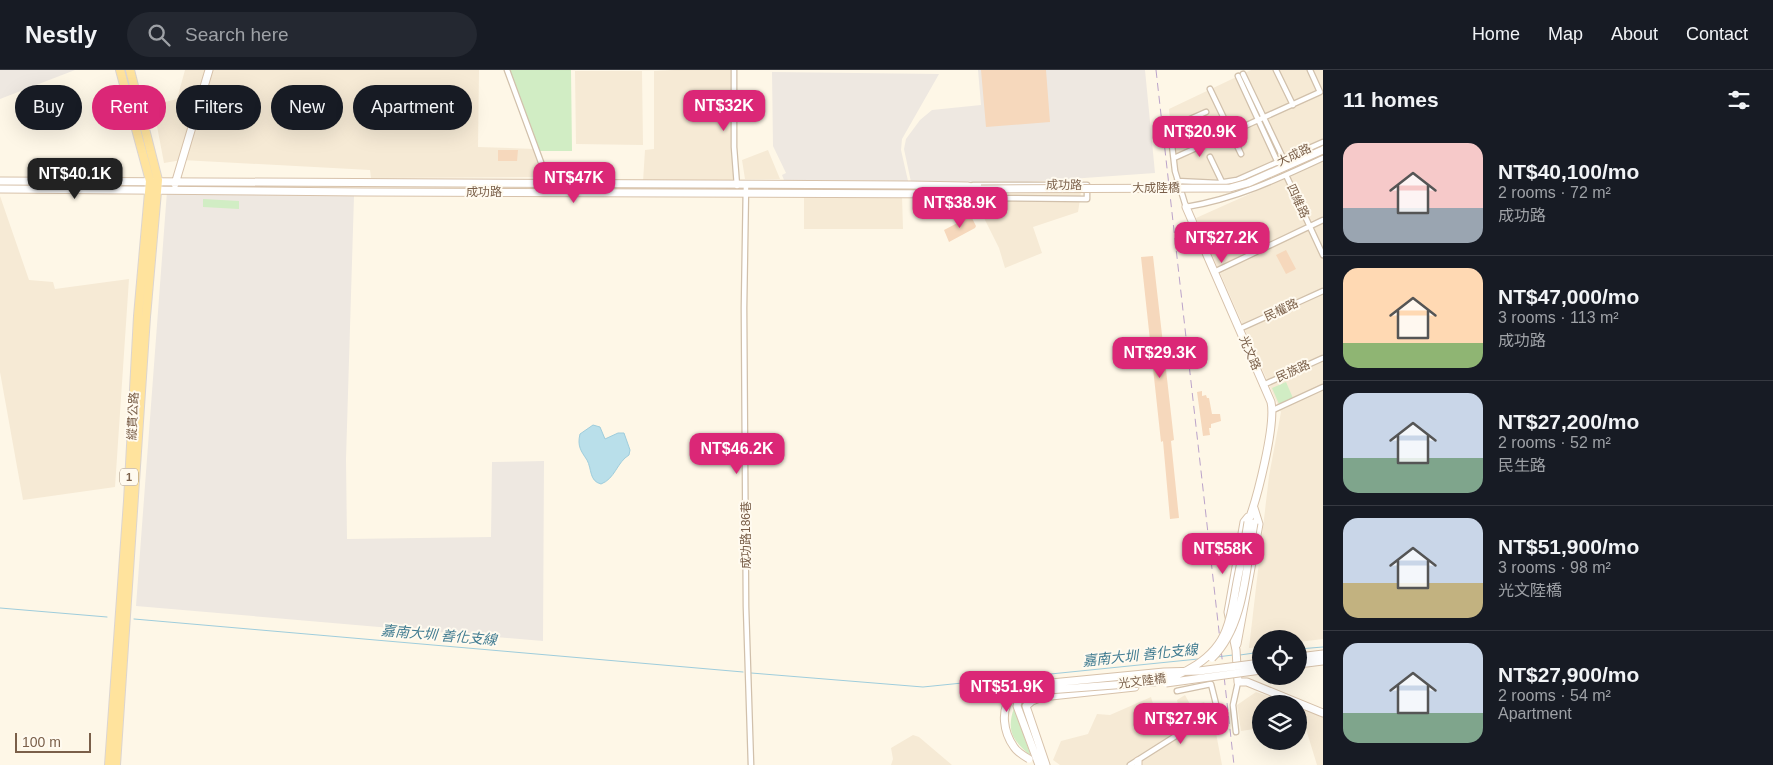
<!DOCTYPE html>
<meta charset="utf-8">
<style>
body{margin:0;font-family:Arial,"Noto Sans TC",sans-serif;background:#242831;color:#f1f3f6;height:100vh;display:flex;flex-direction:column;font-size:19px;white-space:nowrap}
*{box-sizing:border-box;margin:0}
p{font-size:16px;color:#9ea1a6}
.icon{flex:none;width:28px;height:28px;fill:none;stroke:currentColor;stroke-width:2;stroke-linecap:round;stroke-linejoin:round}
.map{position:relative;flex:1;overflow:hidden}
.panel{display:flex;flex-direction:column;background:#171b24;width:450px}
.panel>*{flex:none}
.hud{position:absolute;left:15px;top:15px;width:475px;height:45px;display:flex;gap:10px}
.buttons{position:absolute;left:1252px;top:560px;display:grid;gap:10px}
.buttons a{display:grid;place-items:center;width:55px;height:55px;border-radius:50%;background:#171b24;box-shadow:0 5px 20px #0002;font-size:25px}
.scale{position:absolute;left:15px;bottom:12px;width:76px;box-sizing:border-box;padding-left:5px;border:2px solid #7a5f49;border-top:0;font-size:14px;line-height:18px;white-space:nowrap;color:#7a5f49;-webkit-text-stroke:4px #fffaef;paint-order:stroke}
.price{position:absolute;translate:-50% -42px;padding:0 11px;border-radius:10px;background:#db2777;color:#fff;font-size:16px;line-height:32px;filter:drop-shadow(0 1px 2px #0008)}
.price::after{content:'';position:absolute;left:50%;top:30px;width:15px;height:11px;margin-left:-8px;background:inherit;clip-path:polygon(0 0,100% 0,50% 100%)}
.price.active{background:#222;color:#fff}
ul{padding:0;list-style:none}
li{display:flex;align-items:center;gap:15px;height:125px;padding:0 20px}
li+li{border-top:1px solid #363941}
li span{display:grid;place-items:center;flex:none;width:140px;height:100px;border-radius:15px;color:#555}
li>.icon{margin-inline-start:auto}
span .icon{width:60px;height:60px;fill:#fffc;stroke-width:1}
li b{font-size:21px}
h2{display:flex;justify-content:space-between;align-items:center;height:60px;padding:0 20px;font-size:21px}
.tag{padding:0 18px;border-radius:22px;background:#171b24;box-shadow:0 5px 20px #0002;font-size:18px;line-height:45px}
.tag.active{background:#db2777;color:#fff}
header{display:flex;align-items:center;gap:30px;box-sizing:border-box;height:70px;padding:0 25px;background:#171b24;border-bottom:1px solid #363941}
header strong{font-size:24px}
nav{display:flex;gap:28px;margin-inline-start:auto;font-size:18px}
.search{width:350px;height:45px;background:#242831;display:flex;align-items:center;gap:12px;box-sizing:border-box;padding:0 18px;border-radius:28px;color:#9ea1a6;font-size:19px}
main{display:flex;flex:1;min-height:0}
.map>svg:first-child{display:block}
.residential{fill:#f6ead5}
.industrial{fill:#eee8e1}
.green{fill:#d1edc4}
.water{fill:#b9dfea;stroke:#9fcddc}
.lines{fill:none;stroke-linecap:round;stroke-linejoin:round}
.stream{stroke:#9fcddc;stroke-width:1}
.building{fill:#f6d8bc}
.street-casing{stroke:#d1c0ab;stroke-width:7}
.secondary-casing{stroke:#d7c2ab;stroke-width:9}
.primary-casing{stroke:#dcd5d0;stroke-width:10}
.street{stroke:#fff;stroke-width:4.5}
.secondary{stroke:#fff;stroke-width:7}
.primary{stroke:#ffe39d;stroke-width:8}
.rail{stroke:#bba3ca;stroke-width:1;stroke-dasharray:8 5;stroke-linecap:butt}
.secondary-bridge-casing{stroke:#d7c2ab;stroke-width:9;stroke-linecap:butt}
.secondary-bridge{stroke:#fff;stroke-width:7}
.labels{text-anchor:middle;stroke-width:4;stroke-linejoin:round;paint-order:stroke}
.shield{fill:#fffaef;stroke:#a28e7b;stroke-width:1}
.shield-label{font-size:11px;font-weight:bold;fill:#7a5f49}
.street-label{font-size:12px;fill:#7a5f49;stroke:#fffaef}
.water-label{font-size:14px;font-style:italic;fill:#407b90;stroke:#fffaef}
</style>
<header>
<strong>Nestly</strong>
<div class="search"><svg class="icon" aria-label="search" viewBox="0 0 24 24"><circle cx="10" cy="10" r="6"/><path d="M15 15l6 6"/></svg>Search here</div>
<nav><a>Home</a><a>Map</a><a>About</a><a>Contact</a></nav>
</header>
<main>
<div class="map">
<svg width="1323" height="695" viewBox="0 0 1323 695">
<rect width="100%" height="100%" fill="#fef7e7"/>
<path class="residential" d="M185,0h294l-1,77 57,2 4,10v18l-168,1 -1,-8 -188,-10 -18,3 -11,-58 24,-6z
M674,0h57v80l3,31 -91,1 2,-32 9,-1v-78z
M1251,0h72v72l-90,39h-52l-7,-23 -5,-49z
M575,1h67l1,74 -67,-1z
M768,80l12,29h-35l-3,-19z
M1323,91v478l-24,3v-3h-38v8l-12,1 20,-172 12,-64 -85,-194z
M1081,123l-3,19 -45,15 9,26 -37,15 -6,-20 -27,-54z
M0,126l29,84 24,2 2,7 74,-10 -14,208 -92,13 -23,-128z
M804,126h98l1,33h-99z
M1256,622l35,12h-30v24l-20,3 -4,-26z
M1185,625l6,11 13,-4 9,15 9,48h-162l-7,-5 8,-19 27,-7 9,-20 13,1 41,-18 6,20 22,-8 -2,-9z
M1299,637l24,9v49h-6l-11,-36 -7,2z
M913,665l6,2 33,28h-61l2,-6 -2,-11z"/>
<path class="industrial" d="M0,0h75l-75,29z
M978,0h167l10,103 -128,9h-116l-7,-33 2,-10 14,-19 12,-10 49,-5z
M772,2l167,2 -37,65 -1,11 7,31 -124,-1 -2,-5 4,-2 -13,-27z
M167,121l187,5 -8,263 1,80 144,-2 1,-75 52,-1 -1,180 -407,-35z"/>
<path class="green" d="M510,0h61l1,81h-32z
M203,129l36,2v8l-36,-2z
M1286,312l7,16 -14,6 -7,-16z
M1014,638l17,48c-18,-15 -25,-25 -17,-48z"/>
<path class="water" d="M593,355l7,2 5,12 13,-6h6l6,17 -1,5c-12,7 -14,24 -28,29 -12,-3 -9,-15 -14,-24 -6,-9 -10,-14 -7,-26z"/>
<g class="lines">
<path class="stream" d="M0,538l107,9
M134,549l609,53
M1299,579l24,-2
M1240,585l21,-3
M1217,587l16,-2
M751,603l172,14 275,-28"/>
</g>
<path class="building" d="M981,0h65l4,52 -64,5z
M498,80h20l-1,11h-19z
M971,146l5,10 -1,2 -26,14 -5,-12z
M1286,180l10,19 -10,5 -10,-19z
M1153,186l21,184 -3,1 8,77 -9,1 -7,-78 -2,1 -20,-185z
M1202,321v5l4,-1 1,3h2l3,16h8l1,7 -10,3v4h-2l1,7 -7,1 -6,-44z"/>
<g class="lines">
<defs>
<path id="street" d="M507,0l42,114 1,9
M734,0v77l3,39
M1276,0l17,35
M1243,4l41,86
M1238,6l40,87
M1210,19l31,65
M1206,42l-36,16 5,43 11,36c49,-8 92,-28 137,-49
M1210,87l12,25
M1174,88l146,-66 -10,-22
M1286,105l37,80
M1177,111l41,2 19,-3 86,-38
M746,114l-2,124 2,299 5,158
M971,125l12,3 104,1v-14h-114
M1214,202l109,-52
M1239,259l84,-38
M1263,315l60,-27
M1273,340l50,-23
M1236,662l-3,-27 5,-23
M1130,695l82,-52 4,-9 -5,-20 -34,7"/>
<path id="secondary" d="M0,111l910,4 57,1 14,3
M175,114l34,-114
M0,119l363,3 604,2 10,-1 4,-4
M1186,137l85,195c5,23 -14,97 -23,120
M1248,447l-4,5 -16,90 8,38 2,32h9l76,31
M1237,574l22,-120 -5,-16
M1299,587l24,-3
M1299,594l24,-3
M1039,695l-22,-59 2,-7 13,-7 16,-2
M1046,695l-18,-53 -2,-6 6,-5 10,-4 93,-10
M1138,695v-4"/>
<path id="primary" d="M109,695l19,-264 10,-185 12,-135 -30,-111
M116,695l30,-448 12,-137 -28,-110"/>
</defs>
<use href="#street" class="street-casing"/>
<use href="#secondary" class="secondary-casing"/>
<use href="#primary" class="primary-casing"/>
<use href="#street" class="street"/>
<use href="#secondary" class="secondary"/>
<use href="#primary" class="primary"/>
<path class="rail" d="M1156,0l78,695"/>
<defs>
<path id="secondary-bridge" d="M981,119l249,-1 18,-5 75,-33
M1212,588c33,-32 34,-92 42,-135
M1166,613l95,-13
M1048,620l106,-8c29,-6 61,-23 72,-52 6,-15 8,-32 11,-48 4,-20 8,-40 11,-60
M1029,689c-5,-3 -12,-7 -15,-12 -10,-14 -15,-38 -1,-51 7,-7 18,-9 28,-12l123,-12 35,-1 62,-8"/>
</defs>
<use href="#secondary-bridge" class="secondary-bridge-casing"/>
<use href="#secondary-bridge" class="secondary-bridge"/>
</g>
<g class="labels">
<rect class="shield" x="120" y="398.5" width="18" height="17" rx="4"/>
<g class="shield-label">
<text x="129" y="411">1</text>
</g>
<g class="street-label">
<text transform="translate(1294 85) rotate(-25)" y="4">大成路</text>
<text transform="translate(1064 115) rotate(1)" y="4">成功路</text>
<text x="1156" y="122">大成陸橋</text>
<text x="484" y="126">成功路</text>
<text transform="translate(1298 131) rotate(65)" y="4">四維路</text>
<text transform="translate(1281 240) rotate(-25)" y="4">民權路</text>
<text transform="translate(1250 283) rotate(67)" y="4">光文路</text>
<text transform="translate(1293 301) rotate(-24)" y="4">民族路</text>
<text transform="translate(133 346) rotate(-87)" y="4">縱貫公路</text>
<text transform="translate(746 465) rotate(-90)" y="4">成功路186巷</text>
<text transform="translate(1142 611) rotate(-7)" y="4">光文陸橋</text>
</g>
<g class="water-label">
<text transform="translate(439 565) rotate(5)" y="5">嘉南大圳 善化支線</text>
<text transform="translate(1140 585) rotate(-6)" y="5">嘉南大圳 善化支線</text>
</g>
</g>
</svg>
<div class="buttons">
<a><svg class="icon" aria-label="locate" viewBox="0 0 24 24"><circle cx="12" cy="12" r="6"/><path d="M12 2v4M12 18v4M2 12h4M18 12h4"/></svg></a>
<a><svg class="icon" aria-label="layers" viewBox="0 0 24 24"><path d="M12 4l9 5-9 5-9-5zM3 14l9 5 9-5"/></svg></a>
</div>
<div class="scale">100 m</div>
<b class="price" style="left:724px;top:62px">NT$32K</b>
<b class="price" style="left:1200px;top:88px">NT$20.9K</b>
<b class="price active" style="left:75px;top:130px">NT$40.1K</b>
<b class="price" style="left:574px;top:134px">NT$47K</b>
<b class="price" style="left:960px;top:159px">NT$38.9K</b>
<b class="price" style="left:1222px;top:194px">NT$27.2K</b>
<b class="price" style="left:1160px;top:309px">NT$29.3K</b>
<b class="price" style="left:737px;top:405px">NT$46.2K</b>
<b class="price" style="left:1223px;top:505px">NT$58K</b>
<b class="price" style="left:1007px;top:643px">NT$51.9K</b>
<b class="price" style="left:1181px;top:675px">NT$27.9K</b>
<div class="hud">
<a class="tag">Buy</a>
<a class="tag active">Rent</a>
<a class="tag">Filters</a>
<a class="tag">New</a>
<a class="tag">Apartment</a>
</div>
</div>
<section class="panel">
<h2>11 homes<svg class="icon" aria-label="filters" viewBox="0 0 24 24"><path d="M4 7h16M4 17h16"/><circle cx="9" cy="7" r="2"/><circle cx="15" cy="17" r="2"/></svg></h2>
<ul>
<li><span style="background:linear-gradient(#f6c9c9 65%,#9aa5b1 0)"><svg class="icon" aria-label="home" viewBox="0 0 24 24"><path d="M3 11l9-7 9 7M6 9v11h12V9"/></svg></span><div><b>NT$40,100/mo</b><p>2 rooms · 72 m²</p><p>成功路</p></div></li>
<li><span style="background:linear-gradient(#ffd9b3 75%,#8fb573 0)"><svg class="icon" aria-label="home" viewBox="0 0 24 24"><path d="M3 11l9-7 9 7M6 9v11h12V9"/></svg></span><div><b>NT$47,000/mo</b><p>3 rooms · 113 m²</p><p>成功路</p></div></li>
<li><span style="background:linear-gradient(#c9d6e8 65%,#7fa58c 0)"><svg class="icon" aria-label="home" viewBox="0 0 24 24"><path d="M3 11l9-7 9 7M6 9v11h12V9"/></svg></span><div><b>NT$27,200/mo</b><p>2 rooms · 52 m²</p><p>民生路</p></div></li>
<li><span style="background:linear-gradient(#c9d6e8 65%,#c2b280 0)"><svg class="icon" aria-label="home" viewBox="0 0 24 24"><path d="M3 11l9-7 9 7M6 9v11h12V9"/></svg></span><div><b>NT$51,900/mo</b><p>3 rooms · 98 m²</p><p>光文陸橋</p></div></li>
<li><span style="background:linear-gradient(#c9d6e8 70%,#7fa58c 0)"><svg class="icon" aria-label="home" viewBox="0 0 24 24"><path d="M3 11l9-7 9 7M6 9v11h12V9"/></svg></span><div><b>NT$27,900/mo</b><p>2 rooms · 54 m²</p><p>Apartment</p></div></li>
</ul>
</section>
</main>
